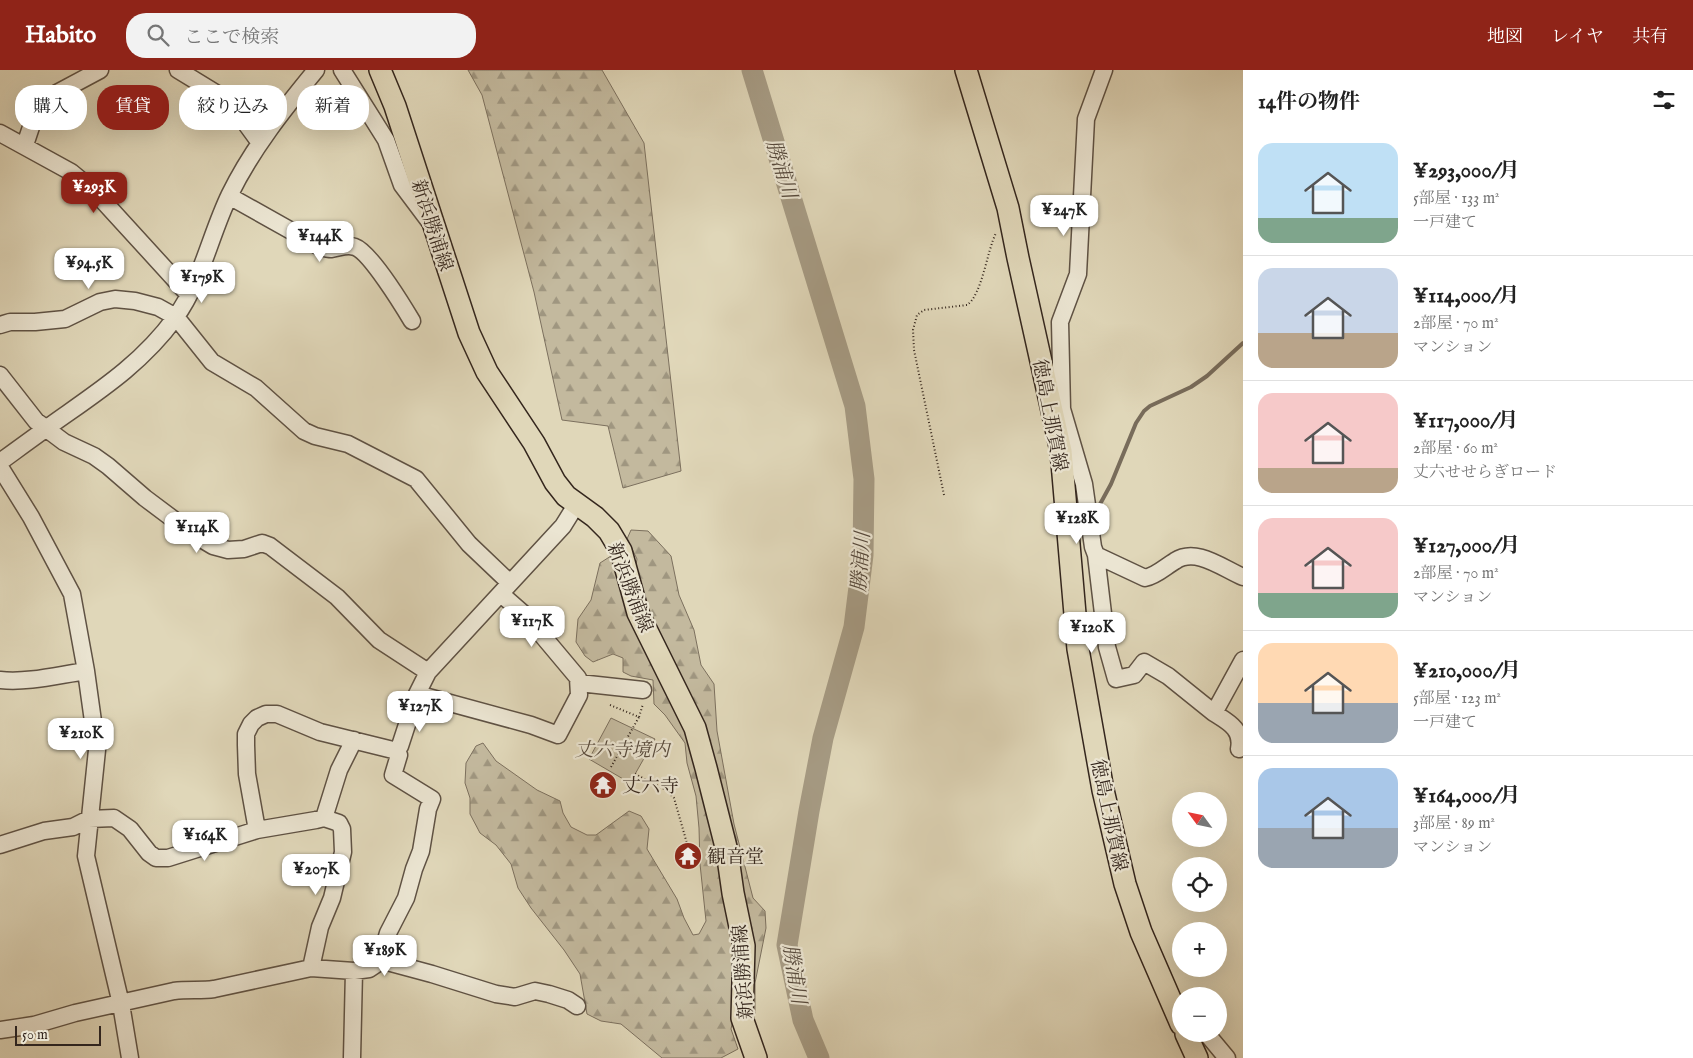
<!DOCTYPE html>
<html lang="ja">
<meta charset="utf-8">
<style>
body{margin:0;font-family:"IM FELL English","Noto Serif JP",serif;background:#f2f2f2;color:#222;height:100vh;display:flex;flex-direction:column;font-size:19px;white-space:nowrap}
*{box-sizing:border-box;margin:0}
p{font-size:16px;color:#767676}
.icon{flex:none;width:28px;height:28px;fill:none;stroke:currentColor;stroke-width:2;stroke-linecap:round;stroke-linejoin:round}
.map{position:relative;flex:1;overflow:hidden}
.side{display:flex;flex-direction:column;background:#fff;width:450px}
.side>*{flex:none}
.hud{position:absolute;left:15px;top:15px;width:475px;height:45px;display:flex;gap:10px}
.needle{width:32px;rotate:303deg}
.controls{position:absolute;left:1172px;top:722px;display:grid;gap:10px}
.controls a{display:grid;place-items:center;width:55px;height:55px;border-radius:50%;background:#fff;box-shadow:0 5px 20px #0002;font-size:25px}
.scale{position:absolute;left:15px;bottom:12px;width:86px;box-sizing:border-box;padding-left:5px;border:2px solid #34261d;border-top:0;font-size:14px;line-height:18px;white-space:nowrap;color:#34261d;-webkit-text-stroke:4px #ebe5d2;paint-order:stroke}
.price{position:absolute;translate:-50% -42px;padding:0 11px;border-radius:10px;background:#fff;color:#222;font-size:16px;line-height:32px;filter:drop-shadow(0 1px 2px #0008)}
.price::after{content:'';position:absolute;left:50%;top:30px;width:15px;height:11px;margin-left:-8px;background:inherit;clip-path:polygon(0 0,100% 0,50% 100%)}
.price.current{background:#8f2418;color:#fff}
ul{padding:0;list-style:none}
li{display:flex;align-items:center;gap:15px;height:125px;padding:0 15px}
li+li{border-top:1px solid #e0e0e0}
li span{display:grid;place-items:center;flex:none;width:140px;height:100px;border-radius:15px;color:#555}
li>.icon{margin-inline-start:auto}
span .icon{width:60px;height:60px;fill:#fffc;stroke-width:1}
li b{font-size:21px}
h2{display:flex;justify-content:space-between;align-items:center;height:60px;padding:0 15px;font-size:21px}
.tag{padding:0 18px;border-radius:20px;background:#fff;box-shadow:0 5px 20px #0002;font-size:18px;line-height:45px}
.tag.current{background:#8f2418;color:#fff}
header{display:flex;align-items:center;gap:30px;box-sizing:border-box;height:70px;padding:0 25px;background:#8f2418;color:#fff}
header strong{font-size:24px}
nav{display:flex;gap:28px;margin-inline-start:auto;font-size:18px}
.search{width:350px;height:45px;background:#f2f2f2;display:flex;align-items:center;gap:12px;box-sizing:border-box;padding:0 18px;border-radius:20px;color:#767676;font-size:19px}
main{display:flex;flex:1;min-height:0}
.map>svg:first-child{display:block}
.forest{fill:url(#forest-firs);stroke:#7c705e}
.garden{fill:#c3b99e;stroke:#7c705e}
.lines{fill:none;stroke-linecap:round;stroke-linejoin:round}
.stream{stroke:#786c5b;stroke-width:4}
.river{stroke:#a69b84;stroke-width:21}
.minor-casing{stroke:#5f5244;stroke-width:19}
.major-casing{stroke:#34261d;stroke-width:24}
.path{stroke:#34261d;stroke-width:2;stroke-dasharray:1 2.5;stroke-linecap:butt}
.minor{stroke:#ebe5d2;stroke-width:16}
.major{stroke:#e0d7b9;stroke-width:21}
.labels{text-anchor:middle;stroke-width:4.5;stroke-linejoin:round;paint-order:stroke}
.street-label{font-size:19px;fill:#34261d;stroke:#ebe5d2}
.park-label{font-size:19px;font-style:italic;fill:#584b3d;stroke:#ebe5d2}
.poi-label{font-size:19px;fill:#34261d;stroke:#ebe5d2;text-anchor:start}
.water-label{font-size:20px;font-style:italic;fill:#56493c;stroke:#ebe5d2}
</style>
<header>
<strong>Habito</strong>
<div class="search"><svg class="icon" aria-label="search" viewBox="0 0 24 24"><circle cx="10" cy="10" r="6"/><path d="M15 15l6 6"/></svg>ここで検索</div>
<nav><a>地図</a><a>レイヤ</a><a>共有</a></nav>
</header>
<main>
<div class="map">
<svg width="1243" height="988" viewBox="0 0 1243 988">
<defs>
<pattern id="forest-firs" width="22" height="20" patternUnits="userSpaceOnUse" patternTransform="scale(1.25)"><rect width="22" height="20" fill="#c3b99e"/><path d="M5 1l3.5 6h-7zM16 11l3.5 6h-7z" fill="#9f9680"/></pattern>
</defs>
<rect width="100%" height="100%" fill="#e0d7b9"/>
<filter id="stains"><feTurbulence type="fractalNoise" baseFrequency=".004" numOctaves="4"/><feColorMatrix values="0 0 0 0 .2 0 0 0 0 .09 0 0 0 0 .02 0 0 0 .5 -.17"/></filter>
<radialGradient id="worn" r=".72"><stop offset=".6" stop-color="#630" stop-opacity="0"/><stop offset="1" stop-color="#630" stop-opacity=".3"/></radialGradient>
<path class="forest" d="M468,0h134l42,73 37,328 -58,17 -15,-62 -46,-6 -28,-128 -52,-197z
M631,460l17,1 23,25 8,39 15,35 7,35 13,19 3,47 17,93 19,74 12,13 1,17 -11,55v31l-20,-4 -4,19 7,20 -17,9h-59l-41,-34 -20,-3 -14,-7 -7,-40 -16,-24 -33,-42 -13,-20 -7,-24 -15,-19 -16,-12 -10,-19v-16l-5,-15 1,-20 10,-17 7,-3 13,18 41,29 23,11 3,12 8,14 16,8h9l33,-24 12,5 8,13 -2,20 30,50 7,19 9,17 6,-1 7,-13 -6,-57 -1,-36 -3,-32 -9,-33 -2,-20 -20,-28 -11,-11 -1,-24 -22,-4 -8,-4v-14l-10,-4 -20,8 -8,-6 -9,-14 2,-23 13,-19 9,-37 11,-7 23,19 3,-16 -10,-20z"/>
<path class="garden" d="M611,648l44,21 -25,44 -41,-24z"/>
<g class="lines">
<path class="stream" d="M1099,436l12,-22 25,-61 8,-12 6,-5 41,-19 16,-11 36,-33"/>
<path class="river" d="M752,0l103,336 9,73 -1,76 -9,72 -31,111 -14,73 -22,134 16,75 16,38"/>
<defs>
<path id="minor" d="M178,0l46,28 9,8 27,37
M342,0l44,70 16,45 27,36
M1104,0l-18,49 -8,155 -18,48 2,87 22,75 9,63 3,8 49,23c11,-2 20,-11 30,-17 21,-14 47,7 68,16
M0,63l71,39 23,19 95,104
M25,75l8,-24 24,-28 43,-23
M229,126l91,51c4,1 8,2 11,2 8,-1 16,-5 24,-2 15,5 48,59 57,74
M0,255l10,-3h25l30,-3 35,-17 15,-3 20,2 23,6 18,10 36,45 44,26 48,43 11,5 33,8 68,35 53,65 41,39
M0,305l36,46 28,21 30,14 14,10 37,32 48,36 20,12 15,4 16,-1 18,-6 8,3 67,51 42,43 49,32
M0,392c22,-16 45,-33 68,-49 40,-28 77,-54 107,-95 27,-37 35,-83 55,-124 22,-45 54,-85 86,-124
M0,397l31,50 41,77 14,77 11,79 -11,106 35,148 9,54
M1096,485l11,92 9,32 18,-4 10,-13 24,14 46,37
M0,610c28,3 58,-5 86,-9
M579,613l64,7
M417,624l114,31 27,10 21,-40 -1,-17 -52,-62 -25,-22
M1239,679c4,-20 -11,-27 -25,-36l29,-53
M257,760l-10,-56 -1,-29v-11l5,-10 6,-6 9,-4h11l43,18 77,19 3,-5 17,-52 11,-22 135,-146 13,-21
M0,775l44,-14 29,-4 16,-8 25,-1 16,11 19,24 7,5h12l89,-28 59,-10 8,-2 15,-48 15,-30
M380,890l52,14 64,20 19,3 20,-6 14,3 19,6 9,6
M311,898l9,-41 12,-29 11,-46 -1,-23 -3,-6 -15,-5
M0,960l34,-5 41,-12 99,-22c14,-2 27,0 40,-2l97,-21 43,3 15,-2 6,-4 5,-5 8,-27 18,-35 8,-29 7,-18 7,-42 4,-10 -39,-24 6,-20 -2,-4
M1207,964l20,24
M352,988l2,-87"/>
<path id="major" d="M380,0l15,36 74,227 18,39 47,71 21,39 11,14 29,21 14,14 12,20 17,62 57,115 11,40 21,83 6,42 11,53 -2,72 14,40
M966,0l42,138 10,50 43,193 17,198 25,141 22,94 16,48 40,92
M1186,964l11,24"/>
</defs>
<use href="#minor" class="minor-casing"/>
<use href="#major" class="major-casing"/>
<path class="path" d="M944,425l-30,-145 -1,-20 4,-15 7,-5 43,-5c15,-10 20,-54 29,-72
M610,635l29,12 4,-13
M611,697l28,-50
M635,704l31,16 8,8 14,49"/>
<use href="#minor" class="minor"/>
<use href="#major" class="major"/>
</g>
<defs>
<symbol id="temple-disc" viewBox="-11 -11 22 22"><circle r="9.5" fill="#8f2418" stroke="#ebe5d2"/><path d="M0-6L5-2H3V0L6.5 2.5H4V6H1.5V3h-3V6H-4V2.5H-6.5L-3 0V-2H-5Z" fill="#fff"/></symbol>
</defs>
<g fill-rule="evenodd">
<use href="#temple-disc" x="587" y="699" width="32" height="32"/>
<use href="#temple-disc" x="672" y="770" width="32" height="32"/>
</g>
<g class="labels">
<g class="street-label">
<text transform="translate(433 155) rotate(72)" y="7">新浜勝浦線</text>
<text transform="translate(1051 345) rotate(79)" y="7">徳島上那賀線</text>
<text transform="translate(631 517) rotate(69)" y="7">新浜勝浦線</text>
<text transform="translate(1110 745) rotate(78)" y="7">徳島上那賀線</text>
<text transform="translate(742 902) rotate(-94)" y="7">新浜勝浦線</text>
</g>
<g class="park-label">
<text x="622" y="686">丈六寺境内</text>
</g>
<g class="poi-label">
<text x="622" y="722">丈六寺</text>
<text x="707" y="793">観音堂</text>
</g>
<g class="water-label">
<text transform="translate(782 99) rotate(73)" y="7">勝浦川</text>
<text transform="translate(860 492) rotate(-86)" y="7">勝浦川</text>
<text transform="translate(795 904) rotate(81)" y="7">勝浦川</text>
</g>
</g>
<rect width="100%" height="100%" filter="url(#stains)"/>
<rect width="100%" height="100%" fill="url(#worn)"/>
</svg>
<div class="controls">
<a><svg class="needle" viewBox="-14 -14 28 28"><path d="M0-13l5 13h-10z" fill="#e53935"/><path d="M0 13l5-13h-10z" fill="#767676"/></svg></a>
<a><svg class="icon" aria-label="locate" viewBox="0 0 24 24"><circle cx="12" cy="12" r="6"/><path d="M12 2v4M12 18v4M2 12h4M18 12h4"/></svg></a>
<a>+</a>
<a>−</a>
</div>
<div class="scale">50 m</div>
<b class="price current" style="left:94px;top:144px">¥293K</b>
<b class="price" style="left:1064px;top:167px">¥247K</b>
<b class="price" style="left:320px;top:193px">¥144K</b>
<b class="price" style="left:89px;top:220px">¥94.5K</b>
<b class="price" style="left:202px;top:234px">¥179K</b>
<b class="price" style="left:1077px;top:475px">¥128K</b>
<b class="price" style="left:197px;top:484px">¥114K</b>
<b class="price" style="left:532px;top:578px">¥117K</b>
<b class="price" style="left:1092px;top:584px">¥120K</b>
<b class="price" style="left:420px;top:663px">¥127K</b>
<b class="price" style="left:81px;top:690px">¥210K</b>
<b class="price" style="left:205px;top:792px">¥164K</b>
<b class="price" style="left:316px;top:826px">¥207K</b>
<b class="price" style="left:385px;top:907px">¥189K</b>
<div class="hud">
<a class="tag">購入</a>
<a class="tag current">賃貸</a>
<a class="tag">絞り込み</a>
<a class="tag">新着</a>
</div>
</div>
<section class="side">
<h2>14件の物件<svg class="icon" aria-label="filters" viewBox="0 0 24 24"><path d="M4 7h16M4 17h16"/><circle cx="9" cy="7" r="2"/><circle cx="15" cy="17" r="2"/></svg></h2>
<ul>
<li><span style="background:linear-gradient(#bfe0f5 75%,#7fa58c 0)"><svg class="icon" aria-label="home" viewBox="0 0 24 24"><path d="M3 11l9-7 9 7M6 9v11h12V9"/></svg></span><div><b>¥293,000/月</b><p>5部屋 · 133 m²</p><p>一戸建て</p></div></li>
<li><span style="background:linear-gradient(#c9d6e8 65%,#b9a48a 0)"><svg class="icon" aria-label="home" viewBox="0 0 24 24"><path d="M3 11l9-7 9 7M6 9v11h12V9"/></svg></span><div><b>¥114,000/月</b><p>2部屋 · 70 m²</p><p>マンション</p></div></li>
<li><span style="background:linear-gradient(#f6c9c9 75%,#b9a48a 0)"><svg class="icon" aria-label="home" viewBox="0 0 24 24"><path d="M3 11l9-7 9 7M6 9v11h12V9"/></svg></span><div><b>¥117,000/月</b><p>2部屋 · 60 m²</p><p>丈六せせらぎロード</p></div></li>
<li><span style="background:linear-gradient(#f6c9c9 75%,#7fa58c 0)"><svg class="icon" aria-label="home" viewBox="0 0 24 24"><path d="M3 11l9-7 9 7M6 9v11h12V9"/></svg></span><div><b>¥127,000/月</b><p>2部屋 · 70 m²</p><p>マンション</p></div></li>
<li><span style="background:linear-gradient(#ffd9b3 60%,#9aa5b1 0)"><svg class="icon" aria-label="home" viewBox="0 0 24 24"><path d="M3 11l9-7 9 7M6 9v11h12V9"/></svg></span><div><b>¥210,000/月</b><p>5部屋 · 123 m²</p><p>一戸建て</p></div></li>
<li><span style="background:linear-gradient(#a9c7e8 60%,#9aa5b1 0)"><svg class="icon" aria-label="home" viewBox="0 0 24 24"><path d="M3 11l9-7 9 7M6 9v11h12V9"/></svg></span><div><b>¥164,000/月</b><p>3部屋 · 89 m²</p><p>マンション</p></div></li>
</ul>
</section>
</main>
